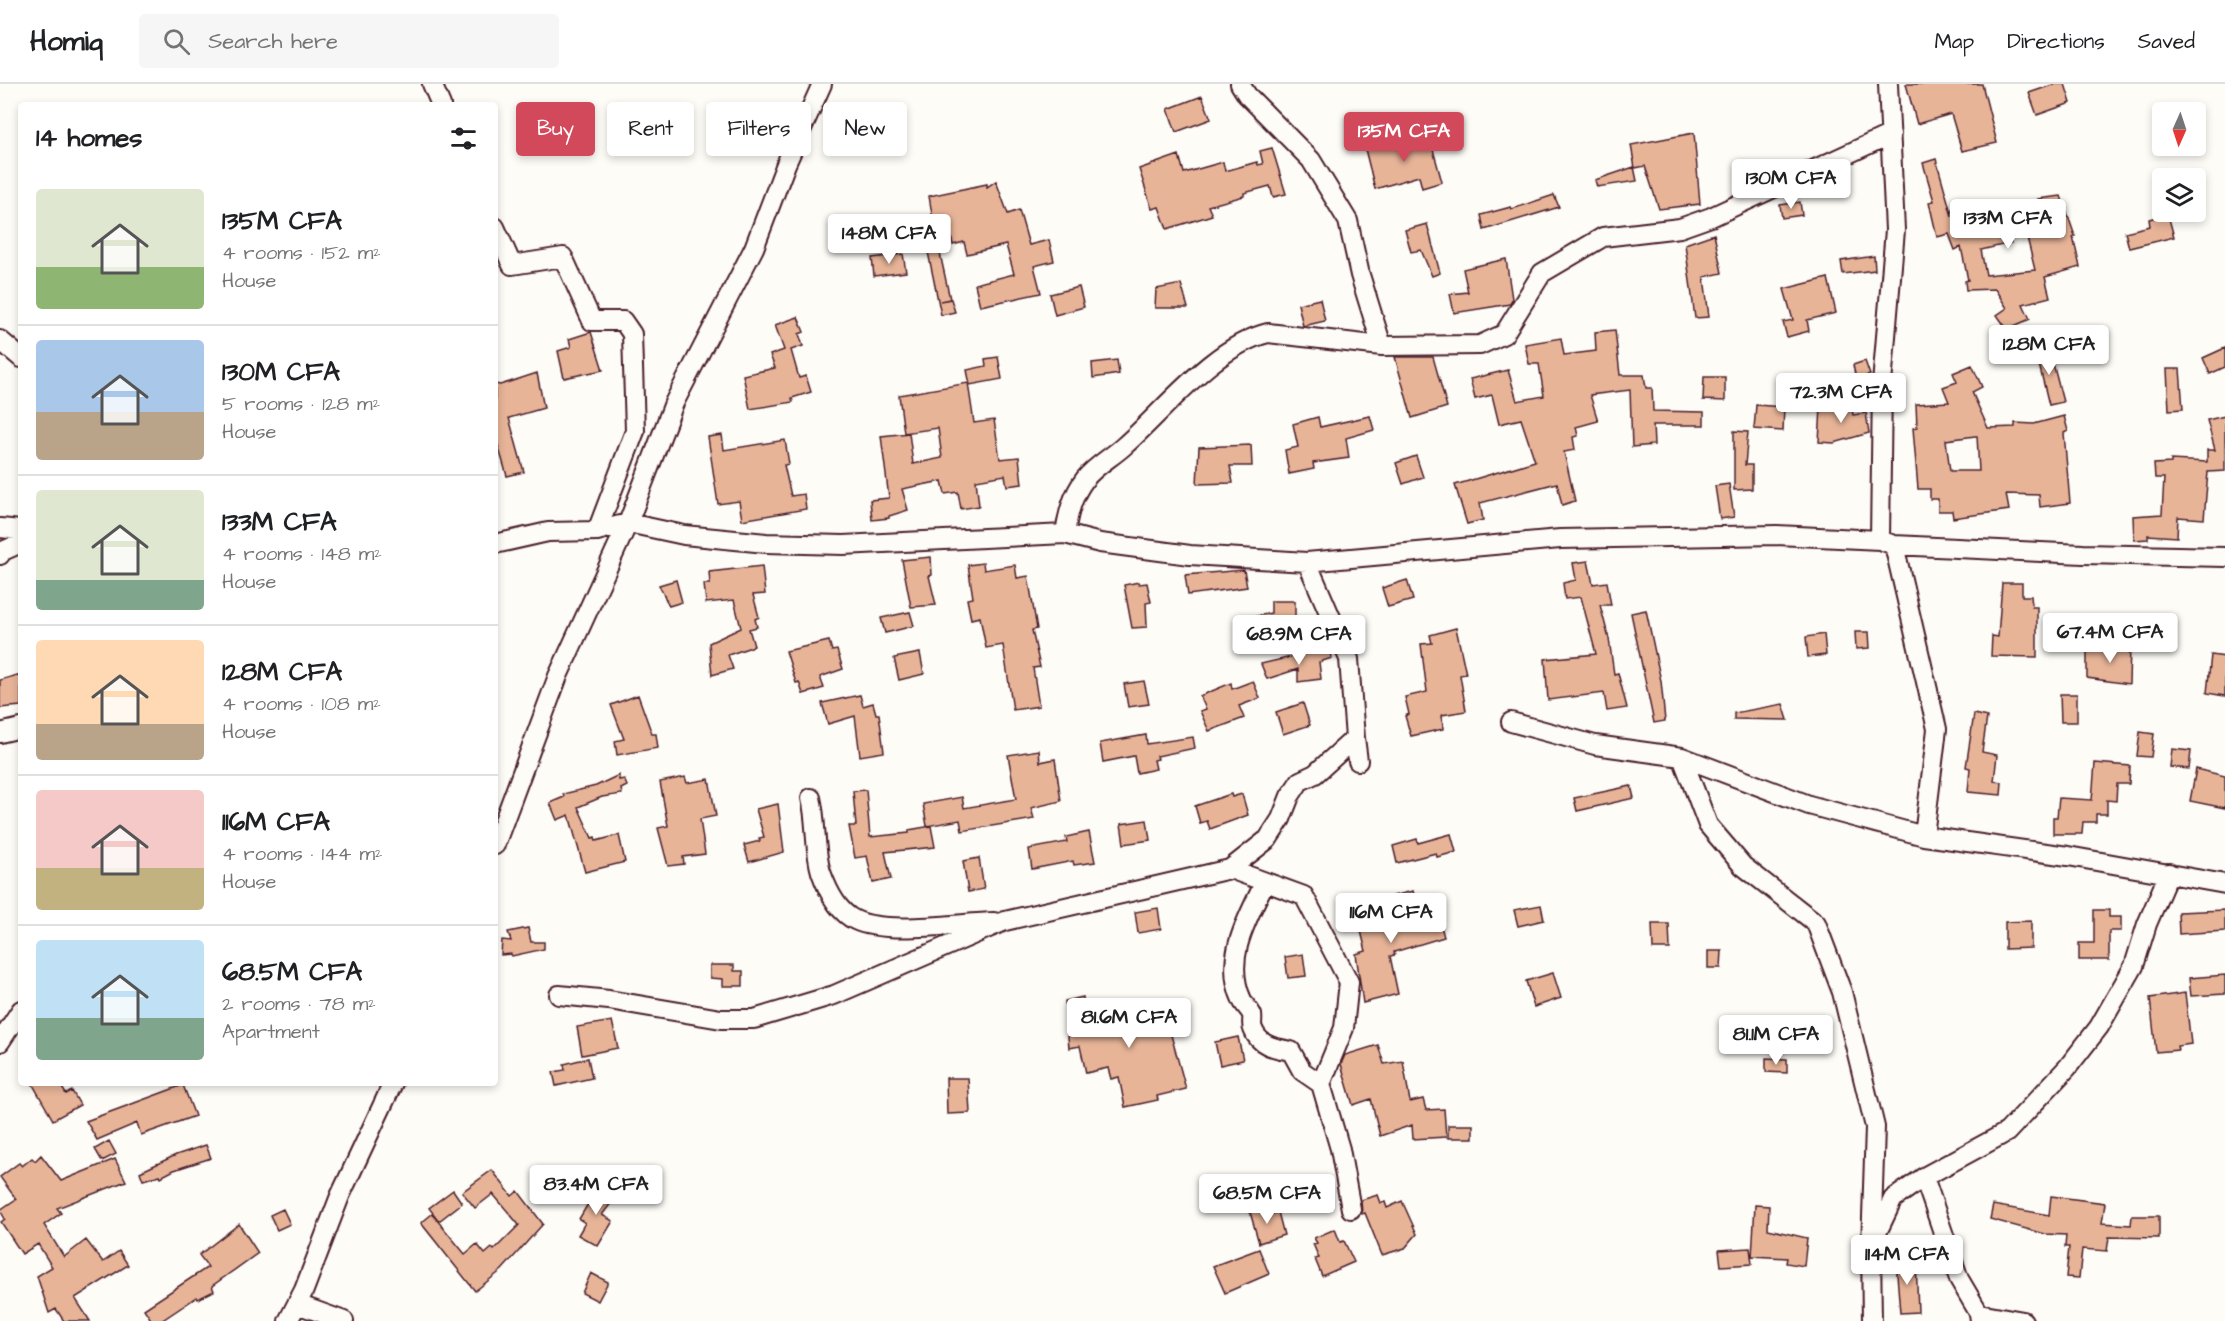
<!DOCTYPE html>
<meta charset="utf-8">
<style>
body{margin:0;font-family:"Architects Daughter",sans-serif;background:#f6f6f6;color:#202124;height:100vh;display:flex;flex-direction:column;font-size:22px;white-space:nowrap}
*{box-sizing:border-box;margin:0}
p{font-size:20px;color:#757577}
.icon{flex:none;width:33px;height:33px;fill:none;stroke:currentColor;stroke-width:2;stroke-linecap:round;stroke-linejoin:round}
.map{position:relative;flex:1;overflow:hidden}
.drawer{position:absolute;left:18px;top:18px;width:480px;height:984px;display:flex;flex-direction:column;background:#fff;border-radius:6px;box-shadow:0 3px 9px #0003}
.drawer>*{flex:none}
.guide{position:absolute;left:516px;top:18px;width:570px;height:54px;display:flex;gap:12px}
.needle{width:39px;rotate:183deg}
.controls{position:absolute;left:2152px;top:18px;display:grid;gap:12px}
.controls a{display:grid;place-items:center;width:54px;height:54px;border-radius:6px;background:#fff;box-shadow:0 3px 9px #0003;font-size:30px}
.price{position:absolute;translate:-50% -51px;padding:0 14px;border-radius:6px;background:#fff;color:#222;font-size:20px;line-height:39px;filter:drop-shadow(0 2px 3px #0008)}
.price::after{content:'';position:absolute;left:50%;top:36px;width:18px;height:14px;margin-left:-9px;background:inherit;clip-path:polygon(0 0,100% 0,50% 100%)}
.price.on{background:#d1495b;color:#fff}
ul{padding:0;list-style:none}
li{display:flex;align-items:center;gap:18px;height:150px;padding:0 18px}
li+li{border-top:2px solid #e0e0e0}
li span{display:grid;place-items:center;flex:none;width:168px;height:120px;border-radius:6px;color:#555}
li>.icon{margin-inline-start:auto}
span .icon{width:72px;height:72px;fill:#fffc;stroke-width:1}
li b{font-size:26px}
h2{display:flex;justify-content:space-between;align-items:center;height:72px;padding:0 18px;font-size:26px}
.pill{padding:0 21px;border-radius:6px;background:#fff;box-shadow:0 3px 9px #0003;font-size:21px;line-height:54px}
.pill.on{background:#d1495b;color:#fff}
header{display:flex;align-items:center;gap:36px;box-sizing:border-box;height:84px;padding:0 30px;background:#fff;border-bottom:2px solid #e0e0e0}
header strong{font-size:28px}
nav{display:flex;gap:33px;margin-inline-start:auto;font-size:21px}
.search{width:420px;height:54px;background:#f6f6f6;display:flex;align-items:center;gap:15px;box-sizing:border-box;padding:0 21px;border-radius:6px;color:#757577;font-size:22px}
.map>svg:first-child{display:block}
.building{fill:#e7b498;stroke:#4a1f2b;stroke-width:1.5;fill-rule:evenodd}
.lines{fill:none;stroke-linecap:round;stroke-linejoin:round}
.minor-casing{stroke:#4a1f2b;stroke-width:22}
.minor{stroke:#fdfcf7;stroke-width:18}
</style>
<header>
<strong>Homiq</strong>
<div class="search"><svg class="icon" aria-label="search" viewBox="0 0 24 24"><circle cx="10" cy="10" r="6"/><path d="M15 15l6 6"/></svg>Search here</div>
<nav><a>Map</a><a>Directions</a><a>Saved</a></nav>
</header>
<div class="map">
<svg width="2225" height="1237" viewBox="0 0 2225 1237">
<rect width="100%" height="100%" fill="#fdfcf7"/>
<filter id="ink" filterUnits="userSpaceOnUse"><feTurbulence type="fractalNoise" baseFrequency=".0167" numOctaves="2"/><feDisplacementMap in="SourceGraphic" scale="12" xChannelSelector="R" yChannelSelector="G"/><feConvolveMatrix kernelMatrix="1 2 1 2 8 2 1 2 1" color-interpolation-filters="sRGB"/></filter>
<g filter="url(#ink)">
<path class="building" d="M1906,0h76l15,59 -35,8 -11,-37 -34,10z
M2055,0h10l6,19 -34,12 -8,-22z
M1202,12l9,23 -35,13 -8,-23z
M1694,49l6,71 -41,5 -14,-43 -10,2 -4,-23z
M1429,51l13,47 -20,6 -3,-12 -44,13 -10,-40z
M1272,64l14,46 -13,3 -3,-11 -26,7v3l-36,10 4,9 -45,14 -8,-22 -7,2 -13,-40 40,-14 5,18 39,-11 2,9 32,-9 1,3 5,-1 -3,-13z
M1936,75l16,57v-7l8,-3 12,31 36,-8 3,14 -30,7 5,25 49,-5 -10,-41 19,-7 -6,-23 23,-3 14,40 -2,1 7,30 -35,10 5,20 -27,7 7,15 -23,10 -10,-14 10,-7 -12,-19 -29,1 -1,-9 3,-1 -7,-33 -6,3 -6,-16 -12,3 -8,-35 5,-1 -11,-38z
M1634,83l3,14 -40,6 -2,-7z
M996,97l12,33 11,-4 10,35 20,-5 5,21 -20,5 7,27 -61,13 -5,-22 39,-10 -8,-29 -39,9 -3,-12 -11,3 -2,-10 -15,3 -7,-42 58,-12v3z
M1554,111l5,12 -75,23 -3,-15 30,-8 1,2z
M1800,118l2,13 -20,3 -2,-13z
M2168,131l6,22 -45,11 -4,-16 25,-6 -1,-7z
M1427,140l13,49 -8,3 -11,-26 -10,2 -6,-22z
M1714,150l8,39 -18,4 5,40 -14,1 -10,-74z
M939,165l11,50 -10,2 11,-2 4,13 -14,3 -13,-63z
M903,170l3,18 -32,4 -2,-18z
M1874,172l1,14 -32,4 -2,-13z
M1506,175l6,40 -2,5 -56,9 -4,-19 18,-2 -5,-23z
M1828,194l8,35 -29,7 2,11 -22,6 -4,-15 10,-2 -9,-31z
M1181,200l7,24h-33l1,-19z
M1079,203l5,20 -29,8 -5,-21z
M1320,215l5,22 -22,5 -5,-22z
M798,233l6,15 -5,2 4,12 -12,4 8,28 7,-2 5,16 -19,6 1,4 -43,7 -7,-34 32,-7 -5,-13 14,-5 -9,-25z
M1615,246l5,45h24l2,13h6l1,23 51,1v13h-51l1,20 -22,2 -2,-57 -40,5 8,26 -22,6 2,9 -5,1 2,13 -11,2 11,49 -13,4 -5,-22 -77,20 3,17 -16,4 -12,-39 80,-24 -14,-42 -22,5 -7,-29 -17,4 -5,-20 38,-9 9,31 27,-5 -5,-32h-10l-4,-20 36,-6 3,17 32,-4 -1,-19z
M591,248l12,38 -39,8 -6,-27 13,-4 -2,-8z
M2035,264h14l14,54 -14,3z
M2225,264v19l-15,7 -7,-16z
M998,273l4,22 -32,6 -3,-15 19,-4 -1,-7z
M1395,273h38l14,50 -35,11z
M1117,276l2,14 -26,4 -1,-15z
M1865,277l5,14 -14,4 -3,-14z
M1972,281l10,22 -10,5 16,36 27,-1v-4l19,1 30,-8 4,15 -4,2 6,70 -30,4 -1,-12 -33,-1 3,16 -56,8 -1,-7h-14v-12h-8v-10h-12l-5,-61 4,-1 -1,-23 33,-2 -6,-15 14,-5 -4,-9zM1975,352h2l2,35h-29l-4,-31z
M2167,285h13l3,40 -14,1z
M537,289l7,35 -35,10 15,54 -17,4 -12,-41v-51l5,1z
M1704,293h21v24l-22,-1z
M968,299l6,40 20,-3 6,39 19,-2 3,27 -15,2 -2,-11 -29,5 3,26 -18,3 -3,-17 -13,2 -3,-13 -40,8 6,21 -19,6v2l-17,2 -2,-20 19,-2 -8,-62 28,-3 4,31 29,-6 -4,-30 -34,5 -5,-38z
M1851,318l2,13 13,-2 3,20 -35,10 -15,-1 2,-35z
M1756,321l28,2 -1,24 -29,-2z
M1370,332l4,14 -28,8 3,20 -36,5 1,6 -25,5 -4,-24 13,-3 -5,-23 25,-7 2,10z
M2225,332v55l-17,1 -4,47 -26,-2 -1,20 -29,-2v4l-14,1 -1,-24 29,-2 2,-36h-9l-1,-14 17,-1v-3l36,2v-12h8l-8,-30z
M1734,347l14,1 -3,33h7v24l-18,1z
M722,351l2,15 61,-10 4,24 -5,1 7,31 13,-2 2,15 -64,11 -3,-19 -21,3 -10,-67z
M1251,361l1,21h-22l3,17 -36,1 2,-37z
M1416,372l7,21 -20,7 -7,-21z
M1729,400l5,33 -14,2 -5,-33z
M931,473l1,18 -3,1 7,29 -25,2 -9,-47z
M1588,477l5,23 14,-2 4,23h-11l9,34 5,35 4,-1 9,35 -20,3 -3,-18 -56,7 -3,-41 51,-5 -15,-57 -16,2 -2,-16 13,-3 -3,-17z
M983,479l1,7 31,-5 2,13 11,-2 9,53 -5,1 8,37 -7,1 6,38 -26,4 -10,-65 -17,3 -6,-31 -9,2 -4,-20 6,-1 -5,-33z
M762,482l3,28 -12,1 6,22 -4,2 2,8 -8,2 5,17 -26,9 5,14 -21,6 -3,-32 32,-15 -7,-28 -28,3 -2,-19h6l-1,-12z
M1244,486l3,17 -59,8 -3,-20z
M676,496l6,22 -13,4 -10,-21z
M1407,496l6,20 -25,7 -6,-19z
M1139,498v2l8,-1 4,19 -5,1 1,24 -15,1 -8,-43z
M2002,499h20v13h9l1,11h5v50l-46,-1 1,-20 6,1z
M1271,517h24v21h3l1,19 -55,5 -5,-26 32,-7z
M1646,526l15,71 4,40 -11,2 -23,-110z
M910,528l4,14 -29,7 -4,-15z
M1456,544l10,46 -6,1 6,36 -24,4 1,14 -32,7 -6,-20 4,-2 -4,-17 22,-5 -6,-48 11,-1 -2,-8z
M1855,548h14l1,16 -14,1z
M1824,550l2,21 -18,2 -2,-20z
M829,557l3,10 5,-1 6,19 -23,8 4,11 -21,6 -4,-12 -3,1 -10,-32z
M2113,559l17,2 -1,39 -42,-6v-29h25z
M1330,564l2,10 -13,4 2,17 -23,3v-13l-31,10 -6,-15z
M920,569l4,21 -25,6 -5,-22z
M2211,571l14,2v39l-18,-3z
M21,590v32l-21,2v-28z
M1144,597l5,23 -21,3 -4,-23z
M1253,597l7,17 -21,8 5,12 -35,13 -9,-20 6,-2 -6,-13 31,-13 1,6z
M2060,610h17v28h-16z
M638,611l14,39h4l2,14 -41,7 -2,-14 9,-2 -13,-34z
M860,611l3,11 10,-3 3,11h3l5,38 -24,4 -5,-40 -27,8 -6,-21z
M1303,619l7,22 -27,9 -7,-22z
M1783,620l5,16 -54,-1v-6z
M1974,630l13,3 -5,35 15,3 -3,26 8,1 -1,13 -33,-3 2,-24 -4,-1z
M2140,648l14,2 -3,23 -14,-1z
M1146,651l1,9 46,-7 2,11 -38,8 1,3 -4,1 2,9 -19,4 -3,-17 -31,6 -3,-19z
M2172,665l19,2 -2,18 -19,-2z
M1039,666l1,12 15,-3 6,42 -30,7 3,11 -72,12 -2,-11 -33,6 -4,-22 39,-7 2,11 52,-9 -8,-44z
M2095,679l35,3 -1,18h-12l-1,17 -9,-1v14h-11v8h-13l-1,12h-29v-17h4l2,-19 33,2z
M2196,685l29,7v32l-35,-7z
M619,691v5l5,-1 3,7 -6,3 1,5 -20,3 -24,10 14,31 3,-1 1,4 23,-6 6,27 -40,10 -16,-57 -12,5 -7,-17 14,-6 -1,-3 33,-8z
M685,693l2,6 22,-4 7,37 -16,3 5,35 -22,3 1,7 -16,2 -10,-38 10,-2 -8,-44z
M1631,702l3,12 -57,13 -3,-13z
M866,706l4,47 39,-4v-3l22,-4 4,21 -50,5 6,27 -18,4 -6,-27 -12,2 -6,-32h7l-3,-35z
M1231,710l1,3 10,-3 6,21 -38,14 -3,-8 -7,2 -5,-17z
M778,720l6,48 -35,10 -5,-17 16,-4 -1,-3 5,-1 -8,-28z
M1147,736l3,20 -26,4 -3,-20z
M1089,748l6,30 -21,3 -1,-4 -41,8 -3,-20 38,-7 -1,-5z
M1451,750l5,18 -19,5 -1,-4 -39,10 -4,-17 24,-7 1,4z
M979,774l5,31 -16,3 -5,-31z
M1413,807l9,33 17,-5 5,18 -50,15 1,3 -5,1 8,38 -35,9 -7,-49 10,-3 -7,-28 10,-3 -1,-6 28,-8 -3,-10z
M1541,821l3,15 -26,6 -4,-16z
M1158,824l3,21 -23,4 -3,-21z
M2094,826h15v7h12v14h-12v29h-30v-17h15z
M2225,826v21l-46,3 -1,-22z
M2031,837v27l-26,1v-27z
M1652,840h17l1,25h-17z
M528,844l3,14h13v7l-32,7 -1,-2 -10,1 1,-15 9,1 -3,-9z
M1708,867h14l-1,17h-13z
M1303,870l3,22 -18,2 -3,-21z
M710,881h24v6h9v15h-20v-7l-13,-1z
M1553,889l8,25 -27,9 -8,-26z
M2225,891v19l-34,2 -2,-18z
M2185,909l6,51 -14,2 1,4 -22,2 -6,-54z
M1083,913l1,20 47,-13 4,16 42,-12 6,23 -12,4 15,54 -29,7 1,4 -33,7 -6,-30 -8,2 -3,-11 -22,5 -6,-27 -11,2 -4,-47z
M612,937l6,27 -36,7 -5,-28z
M1238,953l5,23 -23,5 -5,-23z
M1378,961l6,19 19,-3 7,41 13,-3 3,11 18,-1 2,28 -33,2 -1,-14 -32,11 -9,-37 -18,6 -12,-41 4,-9z
M588,974l4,20 -36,8 -3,-14 12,-2 -1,-6z
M1766,974l21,1v14l-21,-1z
M946,994h22l2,35 -23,1z
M32,999h27l7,11 6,-3 8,14 -27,15z
M183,1001l12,31 -54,19 -4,-12 -40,17 -11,-19z
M1448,1041h25v13h-25z
M109,1057l7,13 -14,7 -7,-12z
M206,1061l5,13 -37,12 -13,7 -1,-2 -17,5 -3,-8 36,-17z
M41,1071l20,26 54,-22 11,22 -69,27 4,5 -17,12 20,32 22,-17 17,22 16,-11 9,14 -53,33 15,23h-26l-8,-12 -7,4 -12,-37 15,-9 -14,-23 -16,10 -21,-32 4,-3 -5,-9 16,-11 -16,-22 19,-14 3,3 10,-8 3,3z
M492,1086l20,26 6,-5 25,33 -41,46 -27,21 -54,-68 11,-9 33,40 12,-10 8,10 7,-6 2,2 25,-25 -26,-31 -18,14 -13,-16z
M597,1100l18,14 -13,17 11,6 -15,25 -20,-11 7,-12 -6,-4 9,-15 -4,-3z
M453,1106l9,13 -23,18 -10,-13z
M1378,1111l3,8 4,-1 2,6 15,-7 15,33 -12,14 -23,7 -17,-42 -3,1 -1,-14z
M2051,1112l54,7 -3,20 29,2 1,-9h27v22l-50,-1 -2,14 -25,-2 -3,29 -13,-1 3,-30h-4l1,-12 -21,-1 -55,-15 3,-14 56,10z
M1755,1121l14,1 -1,23 39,9 -3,28 -18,-3 1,-5 -35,-2z
M1267,1124l1,7 10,-3 6,23 -25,8 -9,-31z
M283,1125l7,15 -13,6 -7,-15z
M239,1140l19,29 -46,33 2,5 -16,8 -1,-2 -36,24h-9l-8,-12 64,-42 -9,-12z
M1335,1145l5,13 4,-1 10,21 -32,14 -7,-17 4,-1 -6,-14 4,-1 -3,-5z
M1750,1164l2,16 -31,2 -2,-16z
M1259,1165l10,25 -44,19 -12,-27z
M1916,1176l2,52 -18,1 -4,-52z
M591,1189l17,9 -10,19 -16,-8z"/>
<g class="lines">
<defs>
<path id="minor" d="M432,0l9,21
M1240,0l7,11 64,65 37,61 12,54 22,71
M495,143l17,38 51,-8 29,64h31l9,13 3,97 -38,100
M0,256l21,18
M0,444l21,2
M1065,450c3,-20 7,-38 20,-55 10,-13 27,-22 39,-33 41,-36 90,-100 144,-113l114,13 98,-1 24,-11 38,-61 61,-36 77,-9 31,-11 180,-83
M1880,456l2,-156 13,-154 -7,-146
M495,460l53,-12 49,-1 31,-8 56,12 82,8 77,2 222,-11 35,9 90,12 117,7 253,-23 217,-4 103,5 14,5 189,9 142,3
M1894,461l43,184 -13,107 144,20 157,28
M0,471l3,-4 18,-8
M1307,478l42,97 6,79
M1511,638l84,23 87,12 127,48 115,31
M0,649l21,-5
M1682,673l26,68 35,41 73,57 26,69 33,135 -4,120 1,74
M811,714c6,24 3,51 10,74 6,17 17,40 34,48 31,15 104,3 139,2
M495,761l63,-169 70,-153 46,-120 80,-155 32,-84 36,-80
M1230,785l74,27 45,86 -5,46 -23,56 19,65 11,60
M1265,798c-18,37 -42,77 -23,118 2,5 8,10 10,15 1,5 -1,10 1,14 6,17 22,19 38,22l11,20 19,13
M559,911l50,5 112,19h33l80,-24 171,-74 225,-52 38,-30 13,-20 9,-23 10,-15 15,-7 40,-36 3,23
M0,958l21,-32
M1874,1155l19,-40 31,-22
M297,1220l47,17
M1979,1229l44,8
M288,1237l16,-31 36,-94 53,-113
M1980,1237l-1,-8 -20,-34 -35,-102 83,-45 60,-64 32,-41 35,-61 13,-42 22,-51"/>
</defs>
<use href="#minor" class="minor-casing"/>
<use href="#minor" class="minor"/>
</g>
</g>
</svg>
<div class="controls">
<a><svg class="needle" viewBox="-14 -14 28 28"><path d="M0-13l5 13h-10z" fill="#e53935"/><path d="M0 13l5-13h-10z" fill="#757577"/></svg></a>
<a><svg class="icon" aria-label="layers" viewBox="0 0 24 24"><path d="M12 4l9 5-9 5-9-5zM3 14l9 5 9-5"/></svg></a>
</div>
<b class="price on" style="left:1404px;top:79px">135M CFA</b>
<b class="price" style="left:1791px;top:126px">130M CFA</b>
<b class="price" style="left:2008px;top:166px">133M CFA</b>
<b class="price" style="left:889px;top:181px">148M CFA</b>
<b class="price" style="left:2049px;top:292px">128M CFA</b>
<b class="price" style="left:1841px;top:340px">72.3M CFA</b>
<b class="price" style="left:2110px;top:580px">67.4M CFA</b>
<b class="price" style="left:1299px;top:582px">68.9M CFA</b>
<b class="price" style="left:1391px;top:860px">116M CFA</b>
<b class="price" style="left:1129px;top:965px">81.6M CFA</b>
<b class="price" style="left:1776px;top:982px">81.1M CFA</b>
<b class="price" style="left:596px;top:1132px">83.4M CFA</b>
<b class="price" style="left:1267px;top:1141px">68.5M CFA</b>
<b class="price" style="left:1907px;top:1202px">114M CFA</b>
<div class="guide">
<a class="pill on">Buy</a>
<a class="pill">Rent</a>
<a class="pill">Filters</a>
<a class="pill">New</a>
</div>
<section class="drawer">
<h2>14 homes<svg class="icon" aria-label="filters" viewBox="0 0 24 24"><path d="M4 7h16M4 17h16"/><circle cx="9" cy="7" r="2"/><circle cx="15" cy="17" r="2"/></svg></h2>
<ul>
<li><span style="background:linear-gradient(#dfe7d0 65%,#8fb573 0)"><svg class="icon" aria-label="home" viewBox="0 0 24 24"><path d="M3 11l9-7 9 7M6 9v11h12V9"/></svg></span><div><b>135M CFA</b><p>4 rooms · 152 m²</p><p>House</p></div></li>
<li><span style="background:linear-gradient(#a9c7e8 60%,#b9a48a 0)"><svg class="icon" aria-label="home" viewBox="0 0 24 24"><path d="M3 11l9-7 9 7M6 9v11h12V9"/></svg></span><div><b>130M CFA</b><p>5 rooms · 128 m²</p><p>House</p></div></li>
<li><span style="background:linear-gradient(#dfe7d0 75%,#7fa58c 0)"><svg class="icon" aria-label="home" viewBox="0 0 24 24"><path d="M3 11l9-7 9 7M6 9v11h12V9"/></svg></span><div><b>133M CFA</b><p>4 rooms · 148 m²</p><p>House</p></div></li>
<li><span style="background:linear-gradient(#ffd9b3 70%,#b9a48a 0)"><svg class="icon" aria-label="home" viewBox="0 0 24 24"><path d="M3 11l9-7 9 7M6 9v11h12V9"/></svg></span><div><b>128M CFA</b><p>4 rooms · 108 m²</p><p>House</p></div></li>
<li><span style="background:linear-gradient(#f6c9c9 65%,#c2b280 0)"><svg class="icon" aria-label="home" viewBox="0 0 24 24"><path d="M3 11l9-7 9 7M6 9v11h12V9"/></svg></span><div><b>116M CFA</b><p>4 rooms · 144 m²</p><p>House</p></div></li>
<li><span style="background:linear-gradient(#bfe0f5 65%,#7fa58c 0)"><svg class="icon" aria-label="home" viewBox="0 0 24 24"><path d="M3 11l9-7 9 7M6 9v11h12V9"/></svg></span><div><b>68.5M CFA</b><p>2 rooms · 78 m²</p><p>Apartment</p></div></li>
</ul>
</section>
</div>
